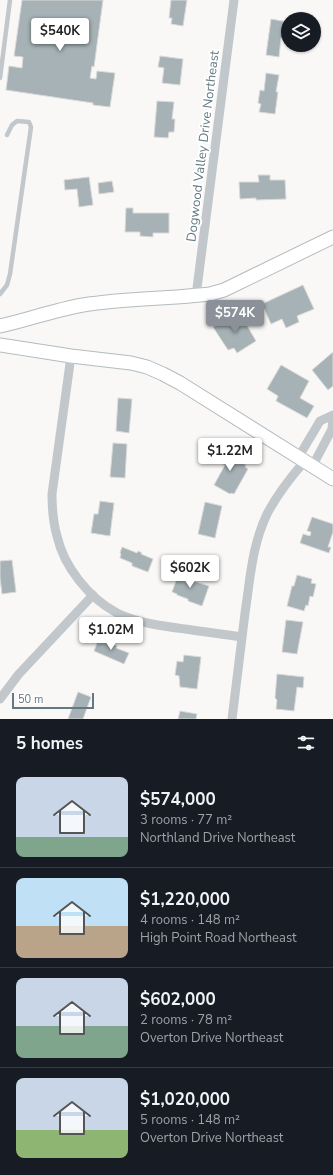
<!DOCTYPE html>
<meta charset="utf-8">
<style>
body{margin:0;font-family:"Nunito Sans",sans-serif;background:#242831;color:#f1f3f6;height:100vh;display:flex;flex-direction:column;font-size:15px;white-space:nowrap}
*{box-sizing:border-box;margin:0}
p{font-size:13px;color:#9ea1a6}
.icon{flex:none;width:22px;height:22px;fill:none;stroke:currentColor;stroke-width:2;stroke-linecap:round;stroke-linejoin:round}
.map{position:relative;height:719px;overflow:hidden}
.side{display:flex;flex-direction:column;background:#171b24;flex:1}
.side>*{flex:none}
.fabs{position:absolute;left:281px;top:12px;display:grid;gap:8px}
.fabs a{display:grid;place-items:center;width:40px;height:40px;border-radius:50%;background:#171b24;box-shadow:0 1px 3px #0004;font-size:20px}
.scale{position:absolute;left:12px;bottom:10px;width:82px;box-sizing:border-box;padding-left:4px;border:2px solid #637982;border-top:0;font-size:11px;line-height:14px;white-space:nowrap;color:#637982;-webkit-text-stroke:3px #fff;paint-order:stroke}
.price{position:absolute;translate:-50% -34px;padding:0 9px;border-radius:4px;background:#fff;color:#222;font-size:13px;line-height:26px;filter:drop-shadow(0 1px 2px #0008)}
.price::after{content:'';position:absolute;left:50%;top:24px;width:12px;height:9px;margin-left:-6px;background:inherit;clip-path:polygon(0 0,100% 0,50% 100%)}
.price.on{background:#8c9099;color:#fff}
ul{padding:0;list-style:none}
li{display:flex;align-items:center;gap:12px;height:100px;padding:0 16px}
li+li{border-top:1px solid #363941}
li span{display:grid;place-items:center;flex:none;width:112px;height:80px;border-radius:8px;color:#555}
li>.icon{margin-inline-start:auto}
span .icon{width:48px;height:48px;fill:#fffc;stroke-width:1}
li b{font-size:17px}
h2{display:flex;justify-content:space-between;align-items:center;height:48px;padding:0 16px;font-size:17px}
.map>svg:first-child{display:block}
.building{fill:#a6b2b6;stroke:#dbdad8}
.lines{fill:none;stroke-linecap:round;stroke-linejoin:round}
.secondary-casing{stroke:#b4bbbf;stroke-width:15}
.lane{stroke:#c1c7ca;stroke-width:4.5}
.street{stroke:#c1c7ca;stroke-width:9}
.secondary{stroke:#fff;stroke-width:13}
.labels{text-anchor:middle;stroke-width:4;stroke-linejoin:round;paint-order:stroke}
.street-label{font-size:13px;fill:#637982;stroke:#fff}
</style>
<div class="map">
<svg width="333" height="719" viewBox="0 0 333 719">
<rect width="100%" height="100%" fill="#f9f8f6"/>
<path class="building" d="M22,0h81l-9,67 -2,-1 -2,12 6,1 1,-8 18,2 -5,34 -17,-2v-2l-87,-13 3,-24 13,2 1,-11 -9,-1z
M171,0h16l-4,26 -12,-2 1,-6h-3z
M271,19l17,3v17l-7,-1 -2,19 -13,-2z
M160,56l23,3 -3,26 -18,-2 2,-15 -6,-1z
M266,73l13,2 -3,17h2l-3,22 -16,-2 2,-8 -3,-1 2,-13 4,1z
M157,101l17,1 -2,17h3l-1,13h-5l-1,6 -14,-1z
M258,175h12v5h15l1,19 -30,1v-2l-16,1 -1,-17h20z
M89,177l4,28 -14,2 -2,-18 -12,1 -1,-10z
M112,181l2,11 -15,2 -1,-11z
M126,208h7v5h36v20h-16v4l-13,-1v-4h-15z
M303,285l11,24 -17,7 2,6 -13,6 -4,-9 -11,5 -9,-20z
M241,315l15,26 -19,12 -3,-5 -6,2 -15,-23 12,-6 2,5 5,-3 -1,-3z
M333,352v34l-5,4 -16,-20z
M281,365l28,16 -9,17 14,8 -7,12 -31,-17 2,-5 -11,-7z
M118,398l14,1 -3,34 -13,-2z
M113,443l14,1 -2,34 -15,-1z
M219,448l11,6 -1,2 17,9 -1,2 3,2 -14,25 -3,-1 -1,1 -16,-9 11,-20 -12,-6z
M100,501l14,2 -4,33 -19,-3 3,-19h4z
M205,502l17,4 -7,32 -17,-4z
M312,517l21,7v8l-5,15h3l-2,6 -29,-10 3,-9 7,2 1,-4 -4,-1z
M122,547l15,6 1,-2 4,2 -1,1 12,5 -5,13 -16,-6v-3l-12,-5 1,-4 -1,-1z
M12,560l4,32 -14,2 -2,-16v-17z
M180,570l11,5 -2,5 20,6 -7,20 -14,-5v-2l-11,-4v-1l-5,-2z
M297,575l15,4 -1,4 5,1 -3,13 -3,-1 -2,10 -2,-1 -2,6 -17,-5 5,-20h2z
M286,620l17,2 -6,32 -15,-2z
M99,638l18,8 -1,2 13,5 -5,11 -30,-13z
M184,655l17,2 -4,32 -17,-2 -1,-11 -4,-1 2,-14 6,1z
M277,674l27,3 -1,11 -6,-1 -3,24 -18,-2 1,-9 -2,-2z
M78,692l13,5 -8,22h-15z
M180,711l17,3 -1,5h-18z"/>
<g class="lines">
<defs>
<path id="secondary" d="M0,326c28,-6 54,-16 83,-21 42,-7 85,-6 127,-11l14,-4 109,-53
M0,345l71,11 60,7 16,4 16,7 17,9 153,96"/>
</defs>
<use href="#secondary" class="secondary-casing"/>
<path class="lane" d="M0,78l10,-78
M0,294l7,-9 3,-11 21,-147 -2,-5 -12,-1 -5,4 -5,10"/>
<path class="street" d="M196,296l38,-296
M71,356l-19,138c0,14 1,28 5,42 7,31 32,62 60,77 21,10 45,13 68,16 19,3 38,5 57,8
M298,458l22,-37 13,-6
M312,467l20,-38 1,-10
M0,699l18,-24 75,-80
M232,719c4,-35 9,-71 13,-106 5,-33 7,-68 22,-99 10,-19 23,-36 37,-52"/>
<use href="#secondary" class="secondary"/>
</g>
<g class="labels">
<g class="street-label">
<text transform="translate(202 146) rotate(-83)" y="5">Dogwood Valley Drive Northeast</text>
</g>
</g>
</svg>
<div class="fabs">
<a><svg class="icon" aria-label="layers" viewBox="0 0 24 24"><path d="M12 4l9 5-9 5-9-5zM3 14l9 5 9-5"/></svg></a>
</div>
<div class="scale">50 m</div>
<b class="price" style="left:60px;top:52px">$540K</b>
<b class="price on" style="left:235px;top:334px">$574K</b>
<b class="price" style="left:230px;top:472px">$1.22M</b>
<b class="price" style="left:190px;top:589px">$602K</b>
<b class="price" style="left:111px;top:651px">$1.02M</b>
</div>
<section class="side">
<h2>5 homes<svg class="icon" aria-label="filters" viewBox="0 0 24 24"><path d="M4 7h16M4 17h16"/><circle cx="9" cy="7" r="2"/><circle cx="15" cy="17" r="2"/></svg></h2>
<ul>
<li><span style="background:linear-gradient(#c9d6e8 75%,#7fa58c 0)"><svg class="icon" aria-label="home" viewBox="0 0 24 24"><path d="M3 11l9-7 9 7M6 9v11h12V9"/></svg></span><div><b>$574,000</b><p>3 rooms · 77 m²</p><p>Northland Drive Northeast</p></div></li>
<li><span style="background:linear-gradient(#bfe0f5 60%,#b9a48a 0)"><svg class="icon" aria-label="home" viewBox="0 0 24 24"><path d="M3 11l9-7 9 7M6 9v11h12V9"/></svg></span><div><b>$1,220,000</b><p>4 rooms · 148 m²</p><p>High Point Road Northeast</p></div></li>
<li><span style="background:linear-gradient(#c9d6e8 60%,#7fa58c 0)"><svg class="icon" aria-label="home" viewBox="0 0 24 24"><path d="M3 11l9-7 9 7M6 9v11h12V9"/></svg></span><div><b>$602,000</b><p>2 rooms · 78 m²</p><p>Overton Drive Northeast</p></div></li>
<li><span style="background:linear-gradient(#c9d6e8 65%,#8fb573 0)"><svg class="icon" aria-label="home" viewBox="0 0 24 24"><path d="M3 11l9-7 9 7M6 9v11h12V9"/></svg></span><div><b>$1,020,000</b><p>5 rooms · 148 m²</p><p>Overton Drive Northeast</p></div></li>
</ul>
</section>
